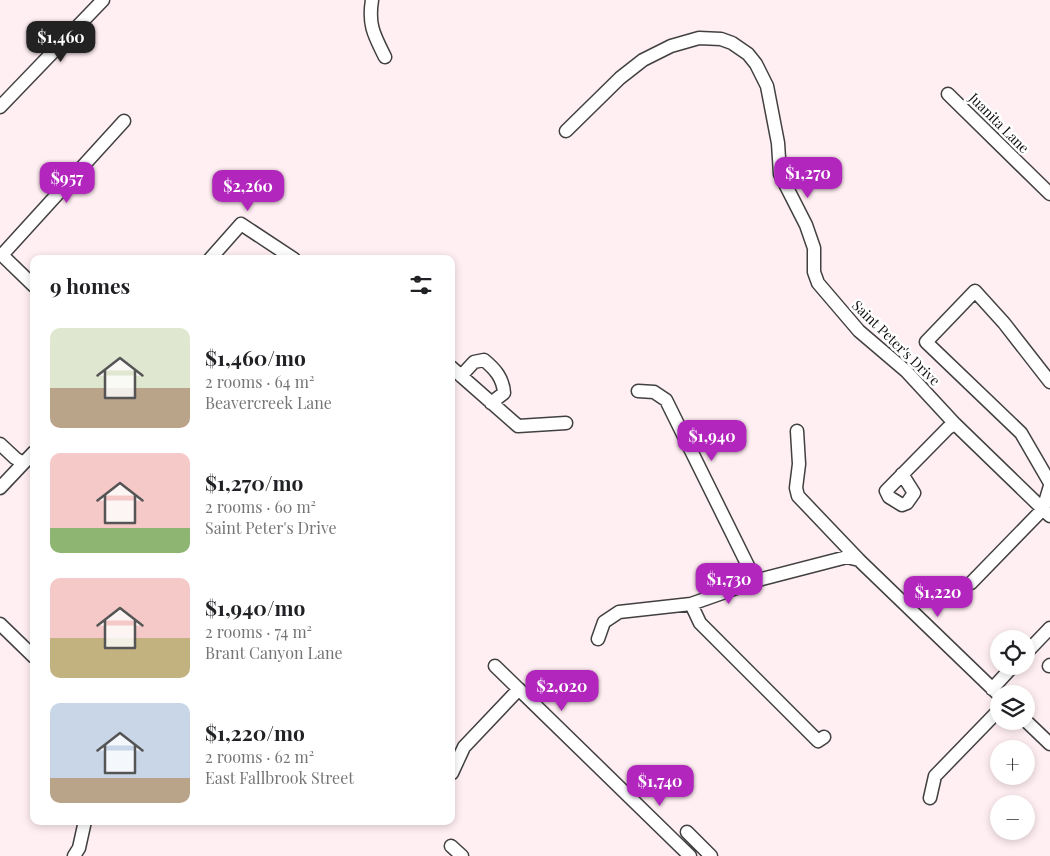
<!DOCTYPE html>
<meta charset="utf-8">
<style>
body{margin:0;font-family:"Playfair Display",serif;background:#f2f2f2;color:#202124;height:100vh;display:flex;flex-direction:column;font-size:19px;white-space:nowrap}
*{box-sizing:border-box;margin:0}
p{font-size:16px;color:#757577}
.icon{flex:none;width:28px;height:28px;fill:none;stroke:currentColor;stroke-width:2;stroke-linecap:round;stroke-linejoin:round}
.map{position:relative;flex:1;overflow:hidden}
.details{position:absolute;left:30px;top:255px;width:425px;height:570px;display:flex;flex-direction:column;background:#fff;border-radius:10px;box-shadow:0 2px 8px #0003}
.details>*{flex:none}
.buttons{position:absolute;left:990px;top:630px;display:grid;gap:10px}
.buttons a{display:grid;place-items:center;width:45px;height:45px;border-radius:50%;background:#fff;box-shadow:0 2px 8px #0003;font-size:25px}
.price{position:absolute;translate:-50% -42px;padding:0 11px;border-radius:10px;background:#b326bd;color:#fff;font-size:16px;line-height:32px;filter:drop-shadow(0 1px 2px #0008)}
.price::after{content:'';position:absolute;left:50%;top:30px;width:15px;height:11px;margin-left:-8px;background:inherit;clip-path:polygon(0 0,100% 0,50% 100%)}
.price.selected{background:#222;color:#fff}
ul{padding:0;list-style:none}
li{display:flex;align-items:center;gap:15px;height:125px;padding:0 20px}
li span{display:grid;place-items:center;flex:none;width:140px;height:100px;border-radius:10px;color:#555}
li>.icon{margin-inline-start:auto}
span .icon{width:60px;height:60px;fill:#fffc;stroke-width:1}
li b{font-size:21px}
h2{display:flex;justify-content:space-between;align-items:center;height:60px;padding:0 20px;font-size:21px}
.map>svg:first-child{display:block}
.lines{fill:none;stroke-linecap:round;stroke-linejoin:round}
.minor-casing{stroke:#414141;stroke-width:15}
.minor{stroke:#fff;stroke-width:12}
.labels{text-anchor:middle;stroke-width:5;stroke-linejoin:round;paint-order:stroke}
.street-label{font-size:14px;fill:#0e0e0e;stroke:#fff}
</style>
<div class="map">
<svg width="1050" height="856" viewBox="0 0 1050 856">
<rect width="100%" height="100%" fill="#ffeef2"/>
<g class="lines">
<defs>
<path id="minor" d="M372,0c-4,25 2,35 13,57
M948,94l102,100
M0,107l103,-107
M566,131l54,-53 23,-18 28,-14 28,-8 22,1 11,4 16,11 8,10 11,22 11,57 2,31 26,51 8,23v24l4,11 41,48 47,40 49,53 95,92
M210,259l31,-35 53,35
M34,286l-32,-31 122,-134
M451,367l67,59 48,-3
M461,376l13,-14 10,-2c11,9 19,18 20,33l-13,10
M1050,382l-46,-59 -29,-32 -49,51 95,91 29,50
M638,391l16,1 12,8 90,182
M797,431l2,33 -3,24 2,8 61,64 140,135
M0,444l15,14 8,5
M902,474l12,19 -7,10 -5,2 -13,-8 -3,-6 62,-63 7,-4
M0,488l34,-36
M971,583l72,-74 7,-23
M691,604l9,19 118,118 6,-4
M0,624l34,33
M598,639l6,-17 15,-10 72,-8 71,-25 85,-22 12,3
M1026,653l24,-25
M495,666l195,190
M1049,666l1,-1
M992,689l21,-23
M1026,721l24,23
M452,773l12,-26 55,-58
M930,798l5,-22 64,-66
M687,832l24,24
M451,846l11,10
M74,856l5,-8 6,-27"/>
</defs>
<use href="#minor" class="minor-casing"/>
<use href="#minor" class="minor"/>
</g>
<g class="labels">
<g class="street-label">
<text transform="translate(999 123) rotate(45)" y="5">Juanita Lane</text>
<text transform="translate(896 343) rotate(44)" y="5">Saint Peter's Drive</text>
</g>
</g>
</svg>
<div class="buttons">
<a><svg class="icon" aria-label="locate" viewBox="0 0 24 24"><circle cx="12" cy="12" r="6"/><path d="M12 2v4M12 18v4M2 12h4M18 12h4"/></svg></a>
<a><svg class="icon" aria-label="layers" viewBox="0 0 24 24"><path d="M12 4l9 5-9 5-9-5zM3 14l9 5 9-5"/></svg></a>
<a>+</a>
<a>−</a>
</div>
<b class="price selected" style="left:61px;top:63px">$1,460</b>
<b class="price" style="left:808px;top:199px">$1,270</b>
<b class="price" style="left:67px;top:204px">$957</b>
<b class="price" style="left:248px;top:212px">$2,260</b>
<b class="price" style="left:712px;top:462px">$1,940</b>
<b class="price" style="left:729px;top:605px">$1,730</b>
<b class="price" style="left:938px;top:618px">$1,220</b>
<b class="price" style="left:562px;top:712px">$2,020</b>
<b class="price" style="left:660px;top:807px">$1,740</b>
<section class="details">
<h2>9 homes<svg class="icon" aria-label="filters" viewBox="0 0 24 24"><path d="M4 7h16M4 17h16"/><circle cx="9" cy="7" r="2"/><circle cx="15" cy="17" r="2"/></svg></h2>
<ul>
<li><span style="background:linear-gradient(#dfe7d0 60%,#b9a48a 0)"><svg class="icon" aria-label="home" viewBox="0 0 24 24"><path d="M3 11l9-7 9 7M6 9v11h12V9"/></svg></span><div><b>$1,460/mo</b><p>2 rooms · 64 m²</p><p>Beavercreek Lane</p></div></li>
<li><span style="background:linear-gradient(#f6c9c9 75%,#8fb573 0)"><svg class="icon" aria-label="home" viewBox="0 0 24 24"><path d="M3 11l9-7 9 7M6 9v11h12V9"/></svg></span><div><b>$1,270/mo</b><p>2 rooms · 60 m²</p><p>Saint Peter's Drive</p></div></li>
<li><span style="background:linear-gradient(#f6c9c9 60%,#c2b280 0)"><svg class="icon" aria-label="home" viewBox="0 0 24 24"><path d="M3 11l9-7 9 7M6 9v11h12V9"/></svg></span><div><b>$1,940/mo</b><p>2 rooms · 74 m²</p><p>Brant Canyon Lane</p></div></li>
<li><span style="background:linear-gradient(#c9d6e8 75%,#b9a48a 0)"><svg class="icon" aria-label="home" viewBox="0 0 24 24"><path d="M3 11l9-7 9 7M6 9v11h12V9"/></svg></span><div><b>$1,220/mo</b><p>2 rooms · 62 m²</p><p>East Fallbrook Street</p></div></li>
</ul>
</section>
</div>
